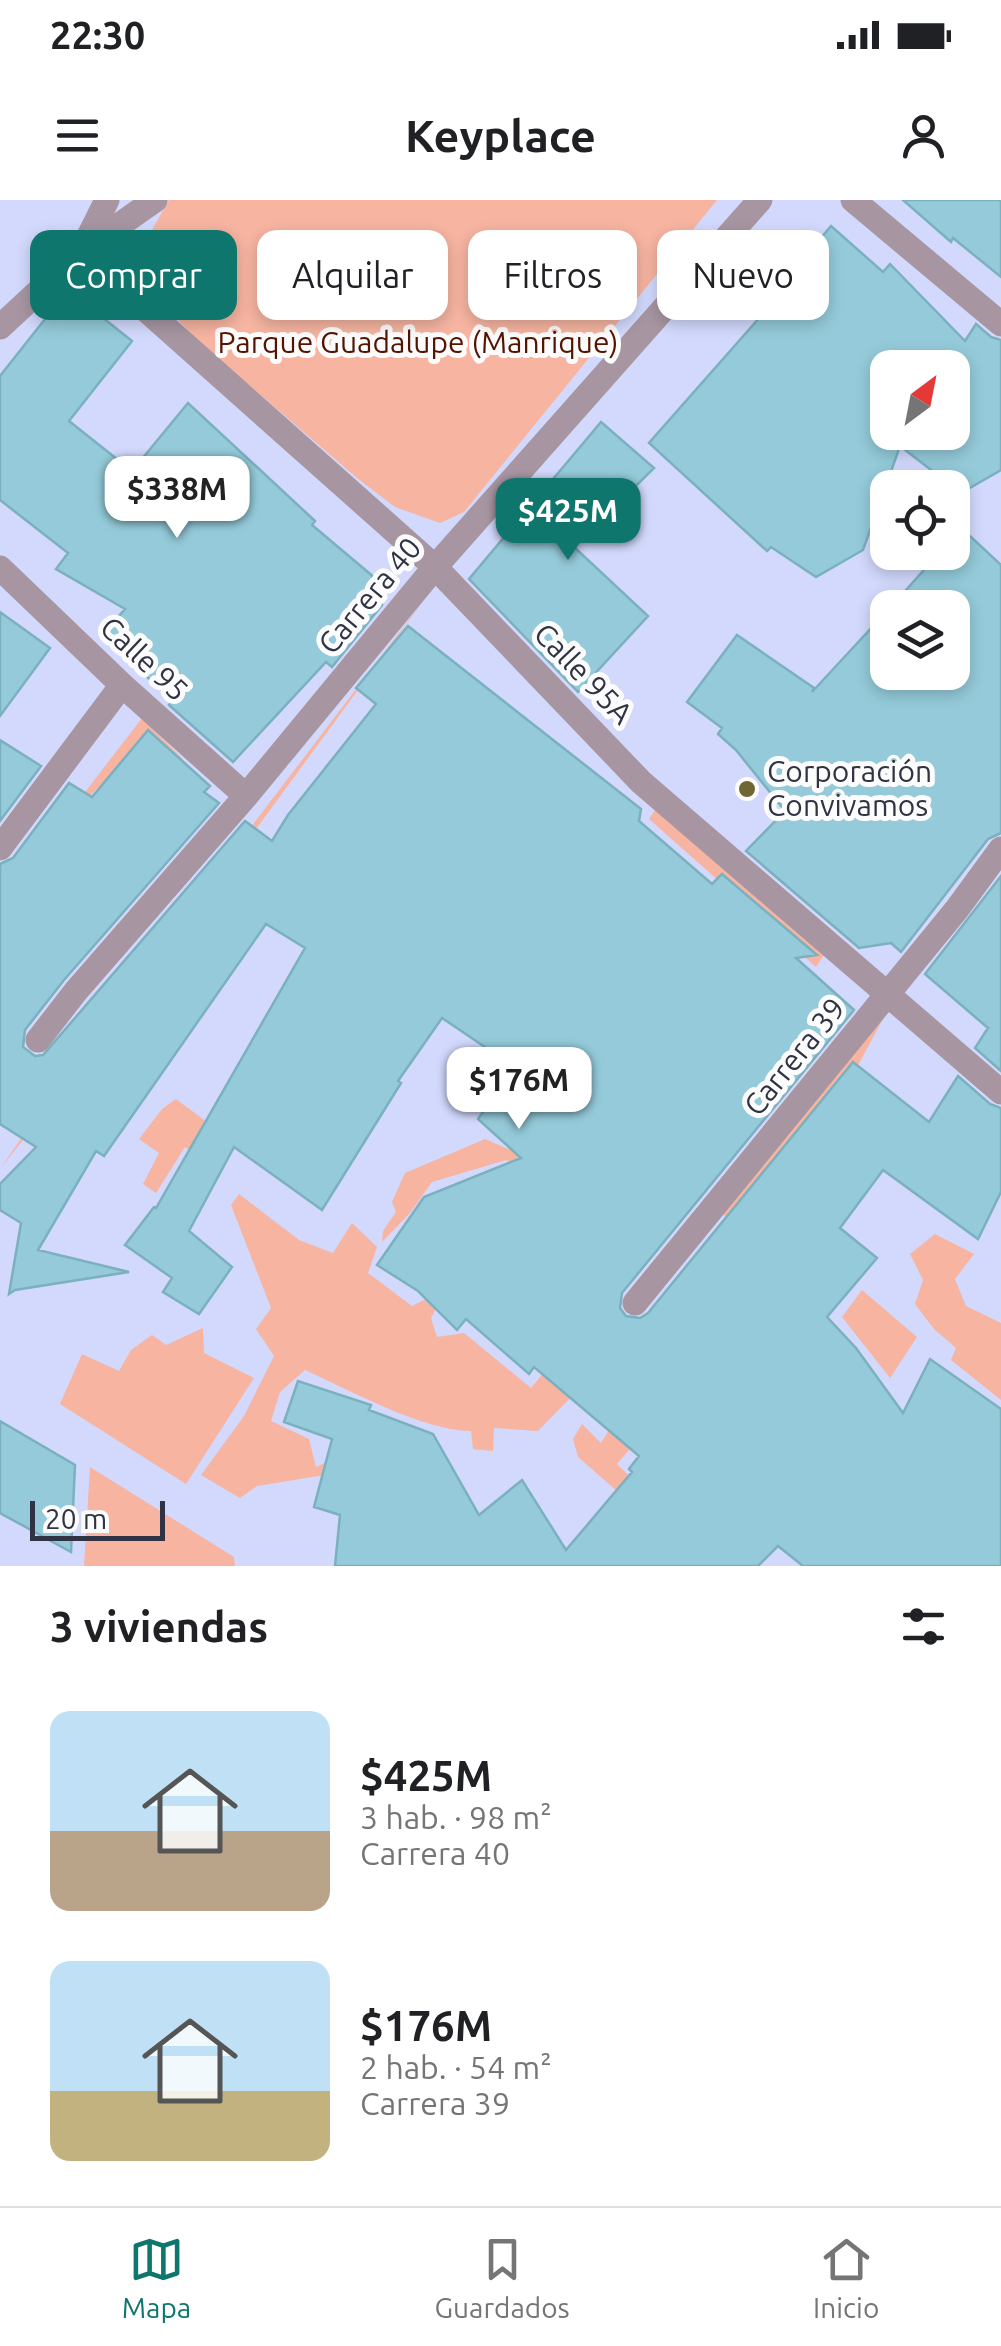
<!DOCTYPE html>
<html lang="es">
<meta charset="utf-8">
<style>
body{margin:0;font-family:Ubuntu,sans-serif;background:#f2f2f2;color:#202124;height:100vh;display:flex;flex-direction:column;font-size:38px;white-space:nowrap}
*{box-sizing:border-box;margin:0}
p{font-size:32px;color:#757577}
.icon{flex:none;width:55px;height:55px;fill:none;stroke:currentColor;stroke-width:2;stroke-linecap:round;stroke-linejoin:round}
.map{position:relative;height:1366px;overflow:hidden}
.panel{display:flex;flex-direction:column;background:#fff;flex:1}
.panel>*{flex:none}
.banner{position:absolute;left:30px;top:30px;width:942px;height:90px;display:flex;gap:20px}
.needle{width:65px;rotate:32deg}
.controls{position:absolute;left:870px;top:150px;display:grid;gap:20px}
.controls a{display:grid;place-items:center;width:100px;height:100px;border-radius:20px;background:#fff;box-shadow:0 5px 15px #0003;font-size:50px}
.scale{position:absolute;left:30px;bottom:25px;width:135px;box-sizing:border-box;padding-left:10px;border:5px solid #303343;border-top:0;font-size:28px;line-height:35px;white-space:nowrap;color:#303343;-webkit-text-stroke:8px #fcfcfc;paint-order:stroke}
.price{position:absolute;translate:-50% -85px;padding:0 22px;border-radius:20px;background:#fff;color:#222;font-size:32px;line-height:65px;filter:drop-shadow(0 2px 5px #0008)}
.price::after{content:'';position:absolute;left:50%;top:60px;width:30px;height:22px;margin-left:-15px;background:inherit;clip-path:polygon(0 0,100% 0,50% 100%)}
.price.on{background:#0f766e;color:#fff}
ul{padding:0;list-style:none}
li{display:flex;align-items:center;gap:30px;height:250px;padding:0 50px}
li span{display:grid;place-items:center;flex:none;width:280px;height:200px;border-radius:20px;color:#555}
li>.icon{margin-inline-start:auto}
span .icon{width:120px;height:120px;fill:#fffc;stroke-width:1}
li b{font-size:42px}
h2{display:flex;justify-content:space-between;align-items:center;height:120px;padding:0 50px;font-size:42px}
.pill{padding:0 35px;border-radius:20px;background:#fff;box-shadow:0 5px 15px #0003;font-size:35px;line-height:90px}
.pill.on{background:#0f766e;color:#fff}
.status{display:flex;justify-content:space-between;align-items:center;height:70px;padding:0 50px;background:#fff;direction:ltr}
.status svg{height:28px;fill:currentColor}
header{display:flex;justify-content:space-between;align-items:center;height:130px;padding:0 50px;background:#fff;font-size:45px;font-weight:700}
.menu{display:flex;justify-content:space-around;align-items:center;height:140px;border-top:2px solid #e0e0e0;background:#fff;font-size:28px;color:#757577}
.menu a{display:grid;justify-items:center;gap:5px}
.menu .on{color:#0f766e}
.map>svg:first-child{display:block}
.green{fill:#f6b4a1}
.building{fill:#94cad9;stroke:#7bb0bf;stroke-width:2.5;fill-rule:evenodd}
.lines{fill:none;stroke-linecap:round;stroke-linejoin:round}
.minor{stroke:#a796a2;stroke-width:25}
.poi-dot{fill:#716532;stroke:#fcfcfc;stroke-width:4}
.labels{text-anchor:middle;stroke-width:10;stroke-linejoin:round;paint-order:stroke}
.park-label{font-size:30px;fill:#551300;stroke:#fcfcfc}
.street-label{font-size:30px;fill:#303343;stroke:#fcfcfc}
.poi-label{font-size:30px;fill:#303343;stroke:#fcfcfc;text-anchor:start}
</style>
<div class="status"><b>22:30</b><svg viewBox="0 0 49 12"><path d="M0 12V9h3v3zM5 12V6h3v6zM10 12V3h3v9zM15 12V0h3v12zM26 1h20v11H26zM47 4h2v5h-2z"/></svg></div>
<header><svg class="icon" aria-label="menu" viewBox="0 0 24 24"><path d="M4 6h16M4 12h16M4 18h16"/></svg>Keyplace<svg class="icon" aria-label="person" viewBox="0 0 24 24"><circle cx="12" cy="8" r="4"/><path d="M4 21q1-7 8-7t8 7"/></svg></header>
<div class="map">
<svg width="1001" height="1366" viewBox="0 0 1001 1366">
<rect width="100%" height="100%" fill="#d2d9fc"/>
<path class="green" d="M169,0h548l-253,312 -24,11 -45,-16 -38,-29 -158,-136 -37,-39 -12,-34 -1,-34z
M427,396l-333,454 -94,119 91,-132z
M142,518l42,42 -40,-26 -22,30 -63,62z
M655,610l169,145 -8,12 -167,-148z
M884,817l-53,99 -94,113 -15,-16z
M176,899l40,30 -20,25 -11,-7 -29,46 -13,-9 16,-31 -20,-14 23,-30z
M550,899l-22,71 -22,-10 -74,22 -22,31 -28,29 1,-11 13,-19 -4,-10 13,-29 80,-34 23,10z
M239,994l60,46 34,13 19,-30 25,24 -9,26 44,33 20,-10 5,11 -6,11 6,19 27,-4 67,55 23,-28 57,-4 -73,75 -44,-3 -1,23 -20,-2 -2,-18c-47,0 -122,-41 -166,-61l-25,22 -9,29 38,18 7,28 22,-10 -7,17 -74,12 -17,12 -39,-23 43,-59 30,-60 -18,-27 15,-21 -40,-103z
M935,1034l39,20 -19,25 11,27 35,17v77l-50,-40 5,-12 -22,-19 -19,-25 8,-24 -13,-26z
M862,1090l55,47 -27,41 -48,-61z
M203,1128l1,25 50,25 -68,106 -126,-80 22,-50 37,17 12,-21 21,-15 14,10z
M619,1214l40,1 -42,49 50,49 -9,14 -80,-70 -5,-18 9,-15 19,19z
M90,1267l144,90 1,9h-151z"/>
<path class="building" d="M903,0h98v77l-48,-39 -2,4z
M831,26l52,46 7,-8 75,77 11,-17 15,13 10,3v130l-40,23 -61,-47 -37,104 -47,27 -45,-30 -4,4 -118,-108 111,-126 -3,-3zM888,168h64v64h-64z
M68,90l64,51 -63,80 63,50 56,-68 127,118 -3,4 76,64 -11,13 5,3 -50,62 -6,-5 -93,100 -64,-57 4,-5 -72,-64 24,-27 -69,-40 12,-16 -68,-53v-124z
M601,222l53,46 -80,79 74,69 -70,76 -109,-113z
M956,336h14l31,29v268l-13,6 -87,113 -10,-9 -32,5 -113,-97 39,-40 -49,-61 -18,-16 4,-6 -35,-26 50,-67 77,53 -2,4 76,-82v62h64v-64h-62l50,-56h12v-13z
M0,412l50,36 -50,68z
M408,426l233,183 -2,12 73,63 10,-10 95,81 -21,3 58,52 -232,283 -2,15 6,8 14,2 8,-5 205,-251 76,60 29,-46 32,28 11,4v84l-23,47 -95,-69 -43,58 37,30 -50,59 29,31 47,65 27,-54 71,50v157h-198l-25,-20 -20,20h-423l5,-51 -26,-8 18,-68 -48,-17 14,-41 73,24 -2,5 64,24 46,81 43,-35 44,70 66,-78 -3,-3 10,-13 -105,-89 -5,7 -63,-55 -9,11 -39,-39 -41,-26 47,-68 97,-39 -43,-39 22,-32 -9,-7 16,-18 -65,-44 -44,63 3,2 -79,127 -88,-63 -45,84 43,36 -33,47 -36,-22 9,-14 -47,-33 29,-38 2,1 149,-260 -39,-24 -162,232 -8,-5 -58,99 91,22 -114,18 -6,4 12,-71 -21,-13v-26l36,-37 -36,-23v-260l13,-6 56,-75 23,14 56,-67 62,56 -6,6 15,11 -155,177 -39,50 -2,17 12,9 8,-1 202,-234 27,20 16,-26 88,-111 -20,-16z
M0,540l41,26 -41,55z
M1001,676v195l-26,-23 13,-20 -63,-54z
M0,1221l75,44 -4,87 -71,-39z"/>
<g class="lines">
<path class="minor" d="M107,0l-26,52 354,315 206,215 360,310
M853,0l148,124
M0,127l81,-75 74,-52
M0,368l122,117 124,111
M0,648l122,-163
M38,840l38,-49 170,-195 189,-229 325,-367
M635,1103l322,-394 44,-60"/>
</g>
<circle class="poi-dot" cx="747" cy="589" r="10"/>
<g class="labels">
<g class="park-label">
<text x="418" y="153">Parque Guadalupe (Manrique)</text>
</g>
<g class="street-label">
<text transform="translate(370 396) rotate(-50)" y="10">Carrera 40</text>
<text transform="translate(144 459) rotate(43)" y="10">Calle 95</text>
<text transform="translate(583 474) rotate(46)" y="10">Calle 95A</text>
<text transform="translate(795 857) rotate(-51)" y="10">Carrera 39</text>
</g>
<g class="poi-label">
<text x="767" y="582">Corporación<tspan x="767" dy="34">Convivamos</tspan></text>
</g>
</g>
</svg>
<div class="controls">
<a><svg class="needle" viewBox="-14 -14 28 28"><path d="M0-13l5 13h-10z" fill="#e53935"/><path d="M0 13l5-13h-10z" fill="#757577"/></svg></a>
<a><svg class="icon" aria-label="locate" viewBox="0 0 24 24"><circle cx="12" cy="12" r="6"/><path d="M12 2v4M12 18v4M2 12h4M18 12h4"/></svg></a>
<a><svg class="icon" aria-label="layers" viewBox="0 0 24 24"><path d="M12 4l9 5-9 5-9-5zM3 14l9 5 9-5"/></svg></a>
</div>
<div class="scale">20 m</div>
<b class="price" style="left:177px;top:341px">$338M</b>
<b class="price on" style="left:568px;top:363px">$425M</b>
<b class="price" style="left:519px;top:932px">$176M</b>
<div class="banner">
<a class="pill on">Comprar</a>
<a class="pill">Alquilar</a>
<a class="pill">Filtros</a>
<a class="pill">Nuevo</a>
</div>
</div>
<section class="panel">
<h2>3 viviendas<svg class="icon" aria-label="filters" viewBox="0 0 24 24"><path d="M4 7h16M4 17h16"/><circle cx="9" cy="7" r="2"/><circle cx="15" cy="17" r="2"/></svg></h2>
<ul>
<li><span style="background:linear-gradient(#bfe0f5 60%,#b9a48a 0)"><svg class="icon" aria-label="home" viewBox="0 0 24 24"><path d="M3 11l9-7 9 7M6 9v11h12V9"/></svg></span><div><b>$425M</b><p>3 hab. · 98 m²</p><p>Carrera 40</p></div></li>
<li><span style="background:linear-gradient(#bfe0f5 65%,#c2b280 0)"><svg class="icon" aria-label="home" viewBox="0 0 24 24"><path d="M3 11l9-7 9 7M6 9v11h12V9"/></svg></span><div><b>$176M</b><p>2 hab. · 54 m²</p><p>Carrera 39</p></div></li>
</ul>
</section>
<nav class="menu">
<a class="on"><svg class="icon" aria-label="map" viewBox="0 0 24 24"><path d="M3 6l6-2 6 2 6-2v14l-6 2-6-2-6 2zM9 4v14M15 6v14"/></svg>Mapa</a>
<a><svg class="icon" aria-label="saved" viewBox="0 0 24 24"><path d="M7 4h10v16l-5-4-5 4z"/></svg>Guardados</a>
<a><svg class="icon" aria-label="home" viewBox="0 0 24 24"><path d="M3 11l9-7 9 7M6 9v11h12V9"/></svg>Inicio</a>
</nav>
